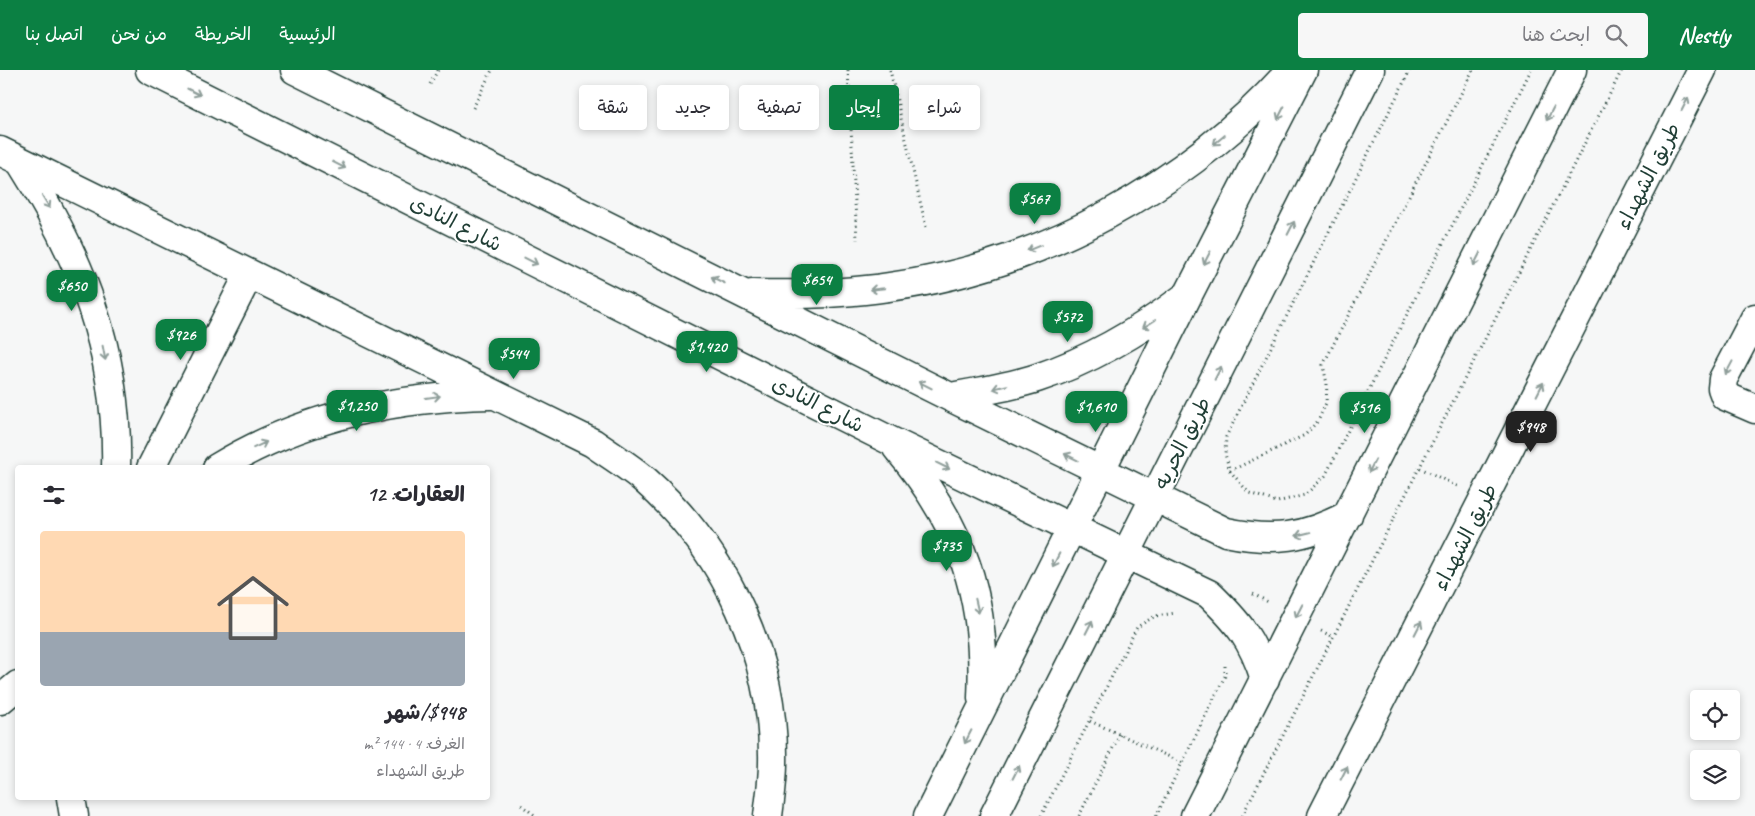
<!DOCTYPE html>
<html lang="ar">
<meta charset="utf-8">
<style>
body{margin:0;font-family:Caveat,"Playpen Sans Arabic",sans-serif;background:#f7f7f7;color:#2b2b33;direction:rtl;height:100vh;display:flex;flex-direction:column;font-size:19px;white-space:nowrap}
*{box-sizing:border-box;margin:0}
p{font-size:16px;color:#7c7c81}
.icon{flex:none;width:28px;height:28px;fill:none;stroke:currentColor;stroke-width:2;stroke-linecap:round;stroke-linejoin:round}
.map{position:relative;flex:1;overflow:hidden;direction:ltr}
.panel{position:absolute;left:15px;top:395px;width:475px;height:335px;display:flex;flex-direction:column;background:#fff;border-radius:5px;box-shadow:0 2px 8px #0003;direction:rtl}
.panel>*{flex:none}
.hud{position:absolute;left:505px;top:15px;width:475px;height:45px;direction:rtl;display:flex;gap:10px}
.controls{position:absolute;left:1690px;top:620px;display:grid;gap:10px}
.controls a{display:grid;place-items:center;width:50px;height:50px;border-radius:5px;background:#fff;box-shadow:0 2px 8px #0003;font-size:25px}
.price{position:absolute;translate:-50% -42px;padding:0 11px;border-radius:10px;background:#0b8043;color:#fff;font-size:16px;line-height:32px;filter:drop-shadow(0 1px 2px #0008)}
.price::after{content:'';position:absolute;left:50%;top:30px;width:15px;height:11px;margin-left:-8px;background:inherit;clip-path:polygon(0 0,100% 0,50% 100%)}
.price.on{background:#222;color:#fff}
ul{padding:0;list-style:none}
li{display:grid;align-content:center;gap:10px;height:265px;padding:0 25px}
li+li{border-top:1px solid #e1e1e2}
li span{display:grid;place-items:center;height:155px;border-radius:5px;color:#555}
li>.icon{margin-inline-start:auto}
span .icon{width:90px;height:90px;fill:#fffc;stroke-width:1}
li b{font-size:21px}
h2{display:flex;justify-content:space-between;align-items:center;height:60px;padding:0 25px;font-size:21px}
.pill{padding:0 18px;border-radius:5px;background:#fff;box-shadow:0 2px 8px #0003;font-size:18px;line-height:45px}
.pill.on{background:#0b8043;color:#fff}
header{display:flex;align-items:center;gap:30px;box-sizing:border-box;height:70px;padding:0 25px;background:#0b8043;color:#fff}
header strong{font-size:24px}
nav{display:flex;gap:28px;margin-inline-start:auto;font-size:18px}
.search{width:350px;height:45px;background:#f7f7f7;display:flex;align-items:center;gap:12px;box-sizing:border-box;padding:0 18px;border-radius:5px;color:#7c7c81;font-size:19px}
.map>svg:first-child{display:block}
.lines{fill:none;stroke-linecap:round;stroke-linejoin:round}
.street-casing{stroke:#1f3d34;stroke-width:31}
.secondary-casing{stroke:#1f3d34;stroke-width:31}
.path{stroke:#1f3d34;stroke-width:3;stroke-dasharray:1 4;stroke-linecap:butt}
.street{stroke:#fff;stroke-width:28}
.secondary{stroke:#fff;stroke-width:28}
.oneway{stroke:#8f9e9a}
.labels{text-anchor:middle;stroke-width:4;stroke-linejoin:round;paint-order:stroke}
.street-label{font-size:21px;fill:#1f3d34;stroke:#fff}
</style>
<header>
<strong>Nestly</strong>
<div class="search"><svg class="icon" aria-label="search" viewBox="0 0 24 24"><circle cx="10" cy="10" r="6"/><path d="M15 15l6 6"/></svg>ابحث هنا</div>
<nav><a>الرئيسية</a><a>الخريطة</a><a>من نحن</a><a>اتصل بنا</a></nav>
</header>
<div class="map">
<svg width="1755" height="746" viewBox="0 0 1755 746">
<rect width="100%" height="100%" fill="#f6f7f7"/>
<filter id="ink" filterUnits="userSpaceOnUse"><feTurbulence type="fractalNoise" baseFrequency=".02" numOctaves="2"/><feDisplacementMap in="SourceGraphic" scale="10" xChannelSelector="R" yChannelSelector="G"/><feConvolveMatrix kernelMatrix="1 2 1 2 8 2 1 2 1" color-interpolation-filters="sRGB"/></filter>
<g filter="url(#ink)">
<g class="lines">
<defs>
<path id="street" d="M0,81l593,292c17,12 37,24 53,38 79,70 129,176 127,282 0,18 -3,36 -5,53
M20,91c61,96 99,191 96,307
M1755,248l-32,61 -1,9 3,8 30,13
M151,398l98,-194
M217,398c83,-51 177,-71 273,-73
M0,630l18,-15
M71,728l3,18"/>
<path id="secondary" d="M150,0l741,371 318,153c30,29 43,45 56,85
M295,0l655,327 276,135c47,10 79,6 122,-17
M752,224c46,1 91,0 137,-7 152,-20 301,-103 402,-217
M950,327c29,-5 59,-10 87,-19 54,-18 102,-46 148,-81
M897,378c65,77 90,149 85,250
M928,746l260,-521 115,-225
M994,746l376,-746
M1195,746l377,-746
M1322,746l380,-746"/>
</defs>
<use href="#street" class="street-casing"/>
<use href="#secondary" class="secondary-casing"/>
<path class="path" d="M848,0l9,170
M890,0l36,157
M1410,0l-184,367 -1,17 5,17 19,22 28,9 28,-7 20,-19 206,-406
M430,14l8,-14
M473,38l19,-38
M1420,398l37,18
M1230,401l75,-36 13,-14 8,-18 1,-19 -4,-19 150,-295
M1253,524l17,9
M1321,561l13,6
M1090,651l93,42
M521,735l15,11
M1041,746l96,-189 18,-11 21,-3
M1079,746l41,-82
M1156,746l69,-140v-13
M1242,746l380,-746"/>
<use href="#street" class="street"/>
<use href="#secondary" class="secondary"/>
</g>
<defs><path id="oneway-shaft" d="M-6 0H5M1.5-3L5.5 0L1.5 3" fill="none" stroke-width="1.6" stroke-linecap="round" stroke-linejoin="round" transform="scale(1.25)"/></defs>
<g class="oneway">
<use href="#oneway-shaft" transform="translate(194 22) rotate(27)"/>
<use href="#oneway-shaft" transform="translate(1685 34) rotate(-63)"/>
<use href="#oneway-shaft" transform="translate(1281 43) rotate(117)"/>
<use href="#oneway-shaft" transform="translate(1550 44) rotate(117)"/>
<use href="#oneway-shaft" transform="translate(1219 70) rotate(140)"/>
<use href="#oneway-shaft" transform="translate(339 95) rotate(27)"/>
<use href="#oneway-shaft" transform="translate(46 132) rotate(59)"/>
<use href="#oneway-shaft" transform="translate(1291 158) rotate(-63)"/>
<use href="#oneway-shaft" transform="translate(1034 178) rotate(158)"/>
<use href="#oneway-shaft" transform="translate(1207 188) rotate(117)"/>
<use href="#oneway-shaft" transform="translate(1477 189) rotate(117)"/>
<use href="#oneway-shaft" transform="translate(531 191) rotate(27)"/>
<use href="#oneway-shaft" transform="translate(718 210) rotate(-154)"/>
<use href="#oneway-shaft" transform="translate(877 219) rotate(174)"/>
<use href="#oneway-shaft" transform="translate(1149 254) rotate(148)"/>
<use href="#oneway-shaft" transform="translate(104 283) rotate(79)"/>
<use href="#oneway-shaft" transform="translate(1729 298) rotate(118)"/>
<use href="#oneway-shaft" transform="translate(1218 303) rotate(-63)"/>
<use href="#oneway-shaft" transform="translate(925 315) rotate(-153)"/>
<use href="#oneway-shaft" transform="translate(1000 317) rotate(166)"/>
<use href="#oneway-shaft" transform="translate(1540 319) rotate(-63)"/>
<use href="#oneway-shaft" transform="translate(433 327) rotate(-8)"/>
<use href="#oneway-shaft" transform="translate(260 375) rotate(-25)"/>
<use href="#oneway-shaft" transform="translate(1071 387) rotate(-154)"/>
<use href="#oneway-shaft" transform="translate(943 396) rotate(26)"/>
<use href="#oneway-shaft" transform="translate(1372 396) rotate(117)"/>
<use href="#oneway-shaft" transform="translate(1303 464) rotate(167)"/>
<use href="#oneway-shaft" transform="translate(1056 490) rotate(117)"/>
<use href="#oneway-shaft" transform="translate(977 536) rotate(77)"/>
<use href="#oneway-shaft" transform="translate(1299 541) rotate(117)"/>
<use href="#oneway-shaft" transform="translate(1089 557) rotate(-63)"/>
<use href="#oneway-shaft" transform="translate(1418 558) rotate(-63)"/>
<use href="#oneway-shaft" transform="translate(968 667) rotate(117)"/>
<use href="#oneway-shaft" transform="translate(1016 702) rotate(-63)"/>
<use href="#oneway-shaft" transform="translate(1344 703) rotate(-63)"/>
</g>
</g>
<g class="labels">
<g class="street-label">
<text transform="translate(1648 106) rotate(-63)" y="7">طريق الشهداء</text>
<text transform="translate(456 153) rotate(27)" y="7">شارع النادى</text>
<text transform="translate(818 334) rotate(27)" y="7">شارع النادى</text>
<text transform="translate(1182 373) rotate(-63)" y="7">طريق الحريه</text>
<text transform="translate(1465 467) rotate(-63)" y="7">طريق الشهداء</text>
</g>
</g>
</svg>
<div class="controls">
<a><svg class="icon" aria-label="locate" viewBox="0 0 24 24"><circle cx="12" cy="12" r="6"/><path d="M12 2v4M12 18v4M2 12h4M18 12h4"/></svg></a>
<a><svg class="icon" aria-label="layers" viewBox="0 0 24 24"><path d="M12 4l9 5-9 5-9-5zM3 14l9 5 9-5"/></svg></a>
</div>
<b class="price" style="left:1035px;top:155px">$567</b>
<b class="price" style="left:817px;top:236px">$654</b>
<b class="price" style="left:72px;top:242px">$650</b>
<b class="price" style="left:1068px;top:273px">$572</b>
<b class="price" style="left:181px;top:291px">$926</b>
<b class="price" style="left:707px;top:303px">$1,420</b>
<b class="price" style="left:514px;top:310px">$544</b>
<b class="price" style="left:357px;top:362px">$1,250</b>
<b class="price" style="left:1096px;top:363px">$1,610</b>
<b class="price" style="left:1365px;top:364px">$516</b>
<b class="price on" style="left:1531px;top:383px">$948</b>
<b class="price" style="left:947px;top:502px">$735</b>
<div class="hud">
<a class="pill">شراء</a>
<a class="pill on">إيجار</a>
<a class="pill">تصفية</a>
<a class="pill">جديد</a>
<a class="pill">شقة</a>
</div>
<section class="panel">
<h2>العقارات: 12<svg class="icon" aria-label="filters" viewBox="0 0 24 24"><path d="M4 7h16M4 17h16"/><circle cx="9" cy="7" r="2"/><circle cx="15" cy="17" r="2"/></svg></h2>
<ul>
<li><span style="background:linear-gradient(#ffd9b3 65%,#9aa5b1 0)"><svg class="icon" aria-label="home" viewBox="0 0 24 24"><path d="M3 11l9-7 9 7M6 9v11h12V9"/></svg></span><div><b>$948/شهر</b><p>الغرف: 4 · 144 m²</p><p>طريق الشهداء</p></div></li>
</ul>
</section>
</div>
